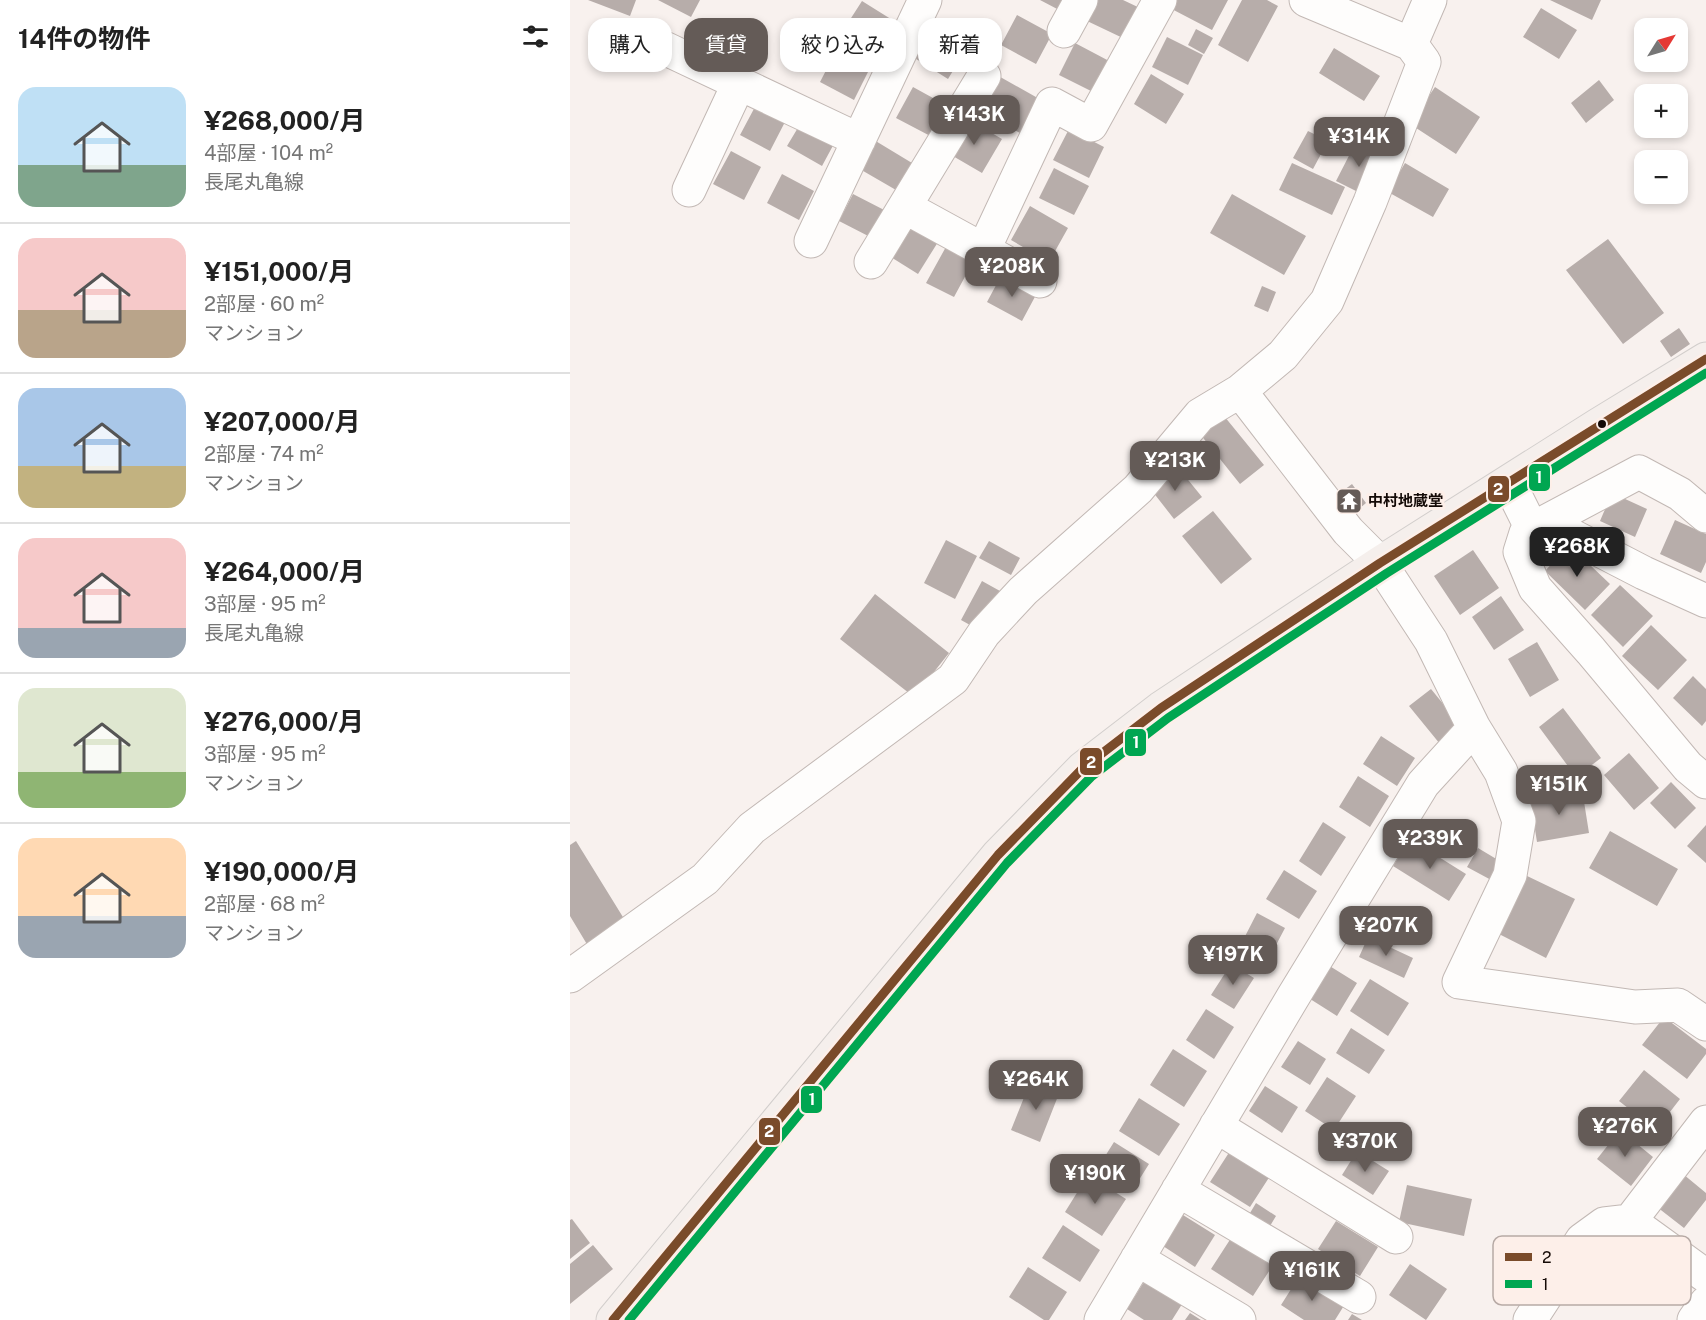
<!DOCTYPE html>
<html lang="ja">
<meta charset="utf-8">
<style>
body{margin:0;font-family:"Public Sans","Noto Sans JP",sans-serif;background:#f2f2f2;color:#222;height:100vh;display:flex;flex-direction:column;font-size:22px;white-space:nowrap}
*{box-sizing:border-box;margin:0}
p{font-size:20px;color:#767676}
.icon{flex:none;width:33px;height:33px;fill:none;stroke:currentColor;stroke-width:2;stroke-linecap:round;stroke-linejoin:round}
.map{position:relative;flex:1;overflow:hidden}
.side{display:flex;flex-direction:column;background:#fff;width:570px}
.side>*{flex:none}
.banner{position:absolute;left:18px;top:18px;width:570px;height:54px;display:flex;gap:12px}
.needle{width:39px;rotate:53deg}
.buttons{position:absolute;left:1064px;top:18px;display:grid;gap:12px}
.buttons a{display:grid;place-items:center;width:54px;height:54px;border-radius:12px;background:#fff;box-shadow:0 3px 9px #0003;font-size:30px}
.price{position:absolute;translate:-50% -51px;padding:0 14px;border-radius:12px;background:#645b57;color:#fff;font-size:20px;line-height:39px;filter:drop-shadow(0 2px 3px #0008)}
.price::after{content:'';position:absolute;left:50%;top:36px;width:18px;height:14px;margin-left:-9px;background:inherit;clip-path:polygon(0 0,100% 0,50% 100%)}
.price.selected{background:#222;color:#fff}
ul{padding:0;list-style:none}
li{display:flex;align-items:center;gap:18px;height:150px;padding:0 18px}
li+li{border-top:2px solid #e0e0e0}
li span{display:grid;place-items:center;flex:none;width:168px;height:120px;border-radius:18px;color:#555}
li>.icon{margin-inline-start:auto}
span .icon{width:72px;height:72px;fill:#fffc;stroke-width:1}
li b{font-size:26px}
h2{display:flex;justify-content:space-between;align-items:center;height:72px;padding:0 18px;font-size:26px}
.tag{padding:0 21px;border-radius:18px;background:#fff;box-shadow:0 3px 9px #0003;font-size:21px;line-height:54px}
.tag.selected{background:#645b57;color:#fff}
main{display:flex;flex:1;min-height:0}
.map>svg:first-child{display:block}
.building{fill:#b7adaa}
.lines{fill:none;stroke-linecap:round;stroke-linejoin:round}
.minor-casing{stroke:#c2b8b4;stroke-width:35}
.major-casing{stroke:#d2cecc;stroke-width:35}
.minor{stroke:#fefdfc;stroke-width:33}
.major{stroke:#f5efec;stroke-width:33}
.bus-1-casing{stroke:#fdefe9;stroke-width:14}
.bus-2-casing{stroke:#fdefe9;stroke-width:14}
.bus-1{stroke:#7a4b2a;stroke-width:9}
.bus-2{stroke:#00a651;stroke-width:9}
.bus-dot{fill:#150a06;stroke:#fdefe9;stroke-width:2}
.labels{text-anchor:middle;stroke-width:6;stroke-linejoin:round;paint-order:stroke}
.poi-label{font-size:15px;font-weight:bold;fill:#150a06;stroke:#fdefe9;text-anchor:start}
.key{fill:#fdefe9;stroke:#b7aaa5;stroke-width:1.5}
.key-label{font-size:16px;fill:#150a06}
.line-badge{stroke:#fdefe9;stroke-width:2}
.badge-label{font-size:16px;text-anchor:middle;font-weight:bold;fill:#fff}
</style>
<main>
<section class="side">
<h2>14件の物件<svg class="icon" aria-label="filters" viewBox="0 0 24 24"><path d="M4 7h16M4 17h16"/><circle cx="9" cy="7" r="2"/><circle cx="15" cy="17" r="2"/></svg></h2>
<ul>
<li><span style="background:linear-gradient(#bfe0f5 65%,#7fa58c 0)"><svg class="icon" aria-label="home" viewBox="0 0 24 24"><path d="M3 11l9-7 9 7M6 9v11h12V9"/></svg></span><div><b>¥268,000/月</b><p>4部屋 · 104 m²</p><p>長尾丸亀線</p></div></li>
<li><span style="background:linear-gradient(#f6c9c9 60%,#b9a48a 0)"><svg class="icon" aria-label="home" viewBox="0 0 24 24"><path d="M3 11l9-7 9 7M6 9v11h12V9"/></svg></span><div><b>¥151,000/月</b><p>2部屋 · 60 m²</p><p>マンション</p></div></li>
<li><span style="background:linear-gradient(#a9c7e8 65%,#c2b280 0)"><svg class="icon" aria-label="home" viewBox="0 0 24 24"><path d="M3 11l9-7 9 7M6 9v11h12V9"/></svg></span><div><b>¥207,000/月</b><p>2部屋 · 74 m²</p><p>マンション</p></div></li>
<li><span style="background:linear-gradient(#f6c9c9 75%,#9aa5b1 0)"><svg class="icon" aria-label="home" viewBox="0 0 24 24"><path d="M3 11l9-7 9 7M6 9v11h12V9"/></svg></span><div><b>¥264,000/月</b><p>3部屋 · 95 m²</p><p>長尾丸亀線</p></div></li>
<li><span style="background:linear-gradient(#dfe7d0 70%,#8fb573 0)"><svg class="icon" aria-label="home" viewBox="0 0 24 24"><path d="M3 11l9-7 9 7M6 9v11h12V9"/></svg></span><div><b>¥276,000/月</b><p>3部屋 · 95 m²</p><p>マンション</p></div></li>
<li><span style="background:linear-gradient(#ffd9b3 65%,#9aa5b1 0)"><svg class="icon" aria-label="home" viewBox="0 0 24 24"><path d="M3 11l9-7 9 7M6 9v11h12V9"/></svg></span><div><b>¥190,000/月</b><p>2部屋 · 68 m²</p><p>マンション</p></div></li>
</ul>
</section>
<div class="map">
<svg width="1136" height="1320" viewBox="0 0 1136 1320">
<rect width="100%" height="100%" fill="#f8f1ee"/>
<path class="building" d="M18,0h48l-6,16z
M88,0h42l-9,17z
M470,0h27l-6,11z
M525,0h28l19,9 -15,31 -42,-20z
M599,0h59l-16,30 -46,-24z
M672,0h25l11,6 -30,56 -30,-17z
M980,0h51l-9,20z
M292,1l32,20 -17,28 -33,-20z
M971,8l36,22 -18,29 -36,-22z
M447,15l35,19 -16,30 -35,-19z
M360,29l35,22 -17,28 -35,-22z
M626,29l17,9 -9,16 -16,-9z
M222,33l32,16 -12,22 -31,-17z
M597,37l36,18 -15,30 -36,-18z
M505,43l36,19 -16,31 -36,-18z
M764,48l46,28 -16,25 -45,-28z
M264,55l34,17 -14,28 -34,-18z
M425,74l48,27 -20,34 -47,-28z
M581,74l33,20 -18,30 -32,-20z
M1029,80l15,20 -28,23 -15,-20z
M343,87l40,22 -17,30 -40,-21z
M865,87l45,30 -24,37 -46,-30z
M186,105l30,15 -16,31 -30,-16z
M396,118l36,21 -20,34 -36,-21z
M232,121l34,19 -14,26 -35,-20z
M499,129l35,18 -15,31 -36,-18z
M738,131l20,10 -15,28 -20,-11z
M304,140l38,23 -16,27 -38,-22z
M786,142l25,13 -19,39 -26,-13z
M161,151l30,16 -17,33 -31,-16z
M722,163l53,24 -13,28 -53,-25z
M835,163l44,26 -16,28 -45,-25z
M484,168l35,18 -15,29 -35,-17z
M212,174l32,17 -15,29 -32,-17z
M283,194l37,19 -14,27 -37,-19z
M662,194l74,42 -22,39 -74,-42z
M460,206l38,22 -19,34 -38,-22z
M335,223l33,19 -20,32 -32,-20z
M1038,239l56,74 -41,31 -57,-74z
M377,245l27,15 -20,37 -28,-14z
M432,274l35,19 -15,28 -35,-19z
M692,286l14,6 -8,20 -14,-6z
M1109,328l11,16 -19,13 -11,-16z
M650,411l44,54 -24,19 -44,-55z
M606,465l26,32 -28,22 -25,-32z
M782,484l14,19 -19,16 -15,-20z
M1042,493l35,16 -12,28 -35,-16z
M643,511l39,48 -31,25 -39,-48z
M1105,520l31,14v28l-5,11 -41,-19z
M376,540l31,16 -22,43 -31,-16z
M419,541l31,17 -9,17 -32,-17z
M999,545l41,39 -25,26 -40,-39z
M903,550l26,38 -39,27 -26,-39z
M412,581l18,10 -21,39 -18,-10z
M1050,585l33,31 -30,31 -32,-32z
M305,594l74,59 -35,44 -74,-58z
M931,596l23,34 -30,20 -22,-33z
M1081,625l36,35 -29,30 -36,-34z
M967,642l22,38 -29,17 -22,-38z
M1123,676l13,13v32l-4,5 -29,-28z
M861,689l31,38 -22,17 -31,-38z
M993,708l38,50 -25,19 -37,-50z
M811,736l34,22 -18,28 -34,-22z
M1059,753l30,35 -25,22 -30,-35z
M788,776l31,20 -19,31 -31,-20z
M1101,782l25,26 -21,21 -25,-26z
M1012,789l7,44 -52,9 -7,-44z
M753,822l23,15 -25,39 -22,-15z
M1136,825v38l-19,-17z
M1040,831l68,38 -21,37 -68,-38z
M840,839l56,35 -17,27 -56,-35z
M6,841l50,81 -38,24 -18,-30v-71z
M908,848l25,15 -10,18 -26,-14z
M714,870l33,21 -18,28 -33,-20z
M955,875l50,24 -29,59 -49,-25z
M687,913l28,15 -19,36 -28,-14z
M798,937l45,21 -9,20 -45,-21z
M661,964l23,14 -20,31 -23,-14z
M758,965l29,18 -20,33 -30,-19z
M800,979l39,24 -21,33 -38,-25z
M636,1009l28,18 -20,32 -28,-19z
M1094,1017l42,32v5l-19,25 -45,-34z
M781,1028l34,22 -16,24 -33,-21z
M728,1041l28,18 -16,26 -29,-18z
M603,1049l34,22 -23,36 -34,-22z
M1074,1070l36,29 -24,31 -37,-29z
M757,1077l29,19 -22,34 -29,-19z
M461,1080l29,11 -20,51 -29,-12z
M695,1086l33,21 -16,26 -33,-22z
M569,1098l41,26 -21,32 -40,-25z
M1050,1130l33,27 -22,29 -34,-27z
M544,1142l35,22 -17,27 -35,-22z
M660,1151l40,25 -20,31 -40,-25z
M787,1151l32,20 -16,24 -31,-20z
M1113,1174l23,19v7l-22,28 -27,-21z
M518,1175l38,24 -24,37 -37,-24z
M837,1185l65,14 -8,37 -65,-14z
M686,1203l20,13 -9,15 -20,-13z
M613,1215l32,20 -20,32 -32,-21z
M2,1219l18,24 -20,16v-39z
M766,1221l42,26 -18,29 -42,-27z
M493,1225l37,25 -20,32 -38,-24z
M663,1235l42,27 -22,34 -42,-27z
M23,1245l20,24 -43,35v-40z
M840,1264l37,25 -21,31 -37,-25z
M458,1267l39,25 -18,28h-5l-35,-23z
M730,1275l45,29 -10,16h-31l-23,-15z
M577,1277l37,24 -12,19h-28l-17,-11z
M620,1313l11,7h-16z
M782,1314l10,6h-14z"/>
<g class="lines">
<defs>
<path id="minor" d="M494,31l17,-31
M71,37l218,103
M841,44l19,-44
M119,190l50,-107
M335,207l135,74
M241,241l114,-241
M413,251l69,-147 39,21 69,-125
M301,262l113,-186
M670,391l108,140 32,32 51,78 43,87 27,44 18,49 -9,54 -51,107 176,25 43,-2 28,19
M939,483l23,46 25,-1 87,45 62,28
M1136,516l-26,-22 -41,-22 -107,57 -6,4 -6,19 15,36 56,63 97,116 18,15
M0,976l135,-97 47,-51 201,-149 31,-46 39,-42 115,-102 62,-74 40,-24 43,-36 44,-54 43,-99 54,-140 -13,-18 -105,-44
M646,1126l180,111
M608,1190l181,107
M1060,1221l76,55
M567,1259l102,61
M531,1320l192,-323 130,-213 51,-56
M960,1320l52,-80 22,-16 26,-3 76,-99
M1124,1320l12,-17"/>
<path id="major" d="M43,1320l385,-465 85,-87 78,-60 219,-145 218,-138 108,-66"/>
</defs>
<use href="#minor" class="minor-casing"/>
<use href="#major" class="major-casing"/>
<use href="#minor" class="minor"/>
<use href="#major" class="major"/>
<defs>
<path id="bus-1" d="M43,1320l385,-465 85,-87 78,-60 219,-145 326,-204"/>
<path id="bus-2" d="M59,1320l378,-457 84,-86 77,-59 219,-145 319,-200"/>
</defs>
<use href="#bus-1" class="bus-1-casing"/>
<use href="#bus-2" class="bus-2-casing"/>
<use href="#bus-1" class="bus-1"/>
<use href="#bus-2" class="bus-2"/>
</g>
<defs>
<symbol id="temple-square" viewBox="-11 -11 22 22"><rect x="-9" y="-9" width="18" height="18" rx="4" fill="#645b57" stroke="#fdefe9"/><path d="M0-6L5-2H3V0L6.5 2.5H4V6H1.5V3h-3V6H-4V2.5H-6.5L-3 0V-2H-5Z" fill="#fff"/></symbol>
</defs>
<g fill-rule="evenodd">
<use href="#temple-square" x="764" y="486" width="30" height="30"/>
</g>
<circle class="bus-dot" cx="1032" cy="424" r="5"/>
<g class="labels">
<g class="poi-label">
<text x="798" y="506">中村地蔵堂</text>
</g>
</g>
<rect x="923" y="1236" width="198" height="69" rx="9" class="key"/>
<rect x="935" y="1253" width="27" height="8" fill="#7a4b2a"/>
<rect x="935" y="1280" width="27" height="8" fill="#00a651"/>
<g class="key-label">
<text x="972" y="1263">2</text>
<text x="972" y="1290">1</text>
</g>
<g class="line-badge">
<rect x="958" y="463" width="23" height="29" rx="6" fill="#00a651"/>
<rect x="917" y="475" width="23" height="28" rx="6" fill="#7a4b2a"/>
<rect x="554" y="728" width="23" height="29" rx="6" fill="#00a651"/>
<rect x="509" y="747" width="24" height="29" rx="6" fill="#7a4b2a"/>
<rect x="230" y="1085" width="23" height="29" rx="6" fill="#00a651"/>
<rect x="188" y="1117" width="23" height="29" rx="6" fill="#7a4b2a"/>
</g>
<g class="badge-label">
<text x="969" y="483">1</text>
<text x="928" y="495">2</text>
<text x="566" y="748">1</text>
<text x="521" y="768">2</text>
<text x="242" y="1105">1</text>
<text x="199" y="1137">2</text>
</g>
</svg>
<div class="buttons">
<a><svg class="needle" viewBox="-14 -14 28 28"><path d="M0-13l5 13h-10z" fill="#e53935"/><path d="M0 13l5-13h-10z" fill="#767676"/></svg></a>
<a>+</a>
<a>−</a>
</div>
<b class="price" style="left:404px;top:146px">¥143K</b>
<b class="price" style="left:789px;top:168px">¥314K</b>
<b class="price" style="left:442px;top:298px">¥208K</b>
<b class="price" style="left:605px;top:492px">¥213K</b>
<b class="price selected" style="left:1007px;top:578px">¥268K</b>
<b class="price" style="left:989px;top:816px">¥151K</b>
<b class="price" style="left:860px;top:870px">¥239K</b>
<b class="price" style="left:816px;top:957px">¥207K</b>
<b class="price" style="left:663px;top:986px">¥197K</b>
<b class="price" style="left:466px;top:1111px">¥264K</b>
<b class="price" style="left:1055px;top:1158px">¥276K</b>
<b class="price" style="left:795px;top:1173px">¥370K</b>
<b class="price" style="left:525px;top:1205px">¥190K</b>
<b class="price" style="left:742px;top:1302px">¥161K</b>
<div class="banner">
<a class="tag">購入</a>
<a class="tag selected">賃貸</a>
<a class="tag">絞り込み</a>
<a class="tag">新着</a>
</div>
</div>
</main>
